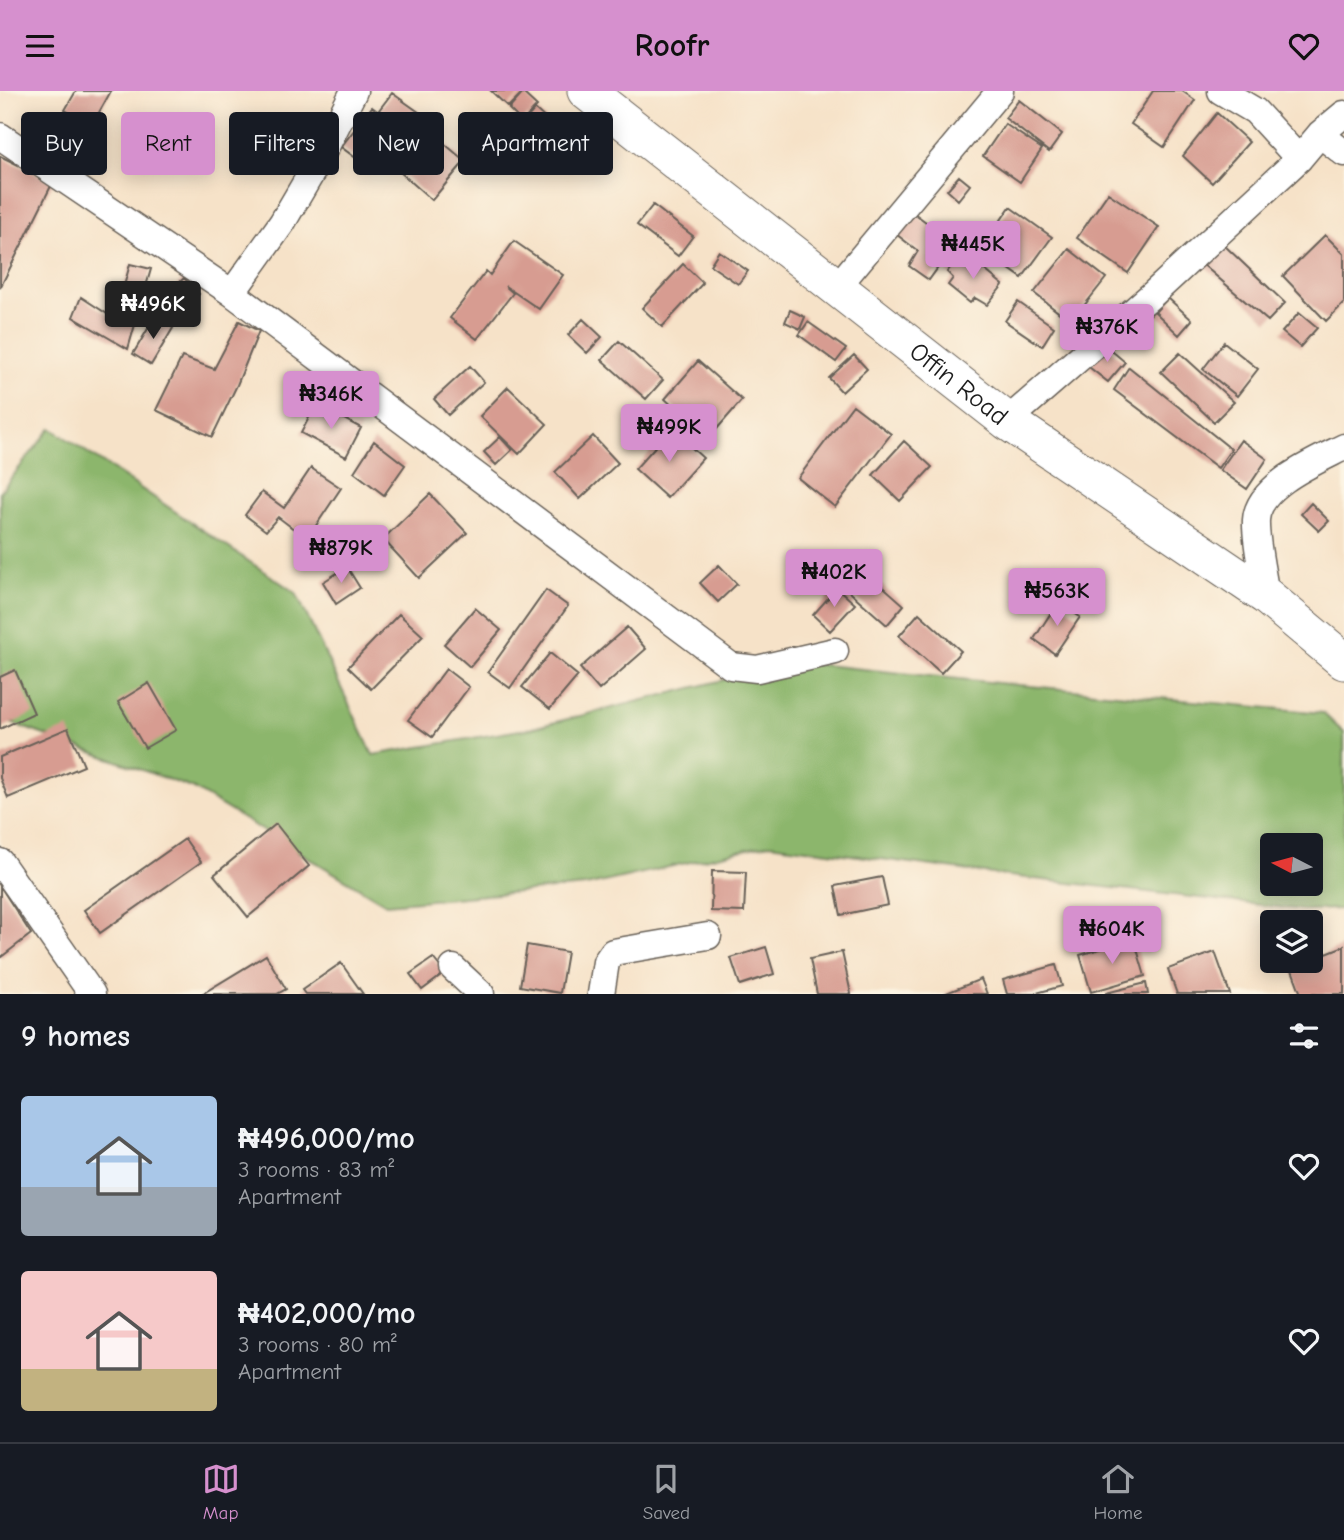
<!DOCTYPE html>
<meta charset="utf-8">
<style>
body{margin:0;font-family:"Comic Neue",sans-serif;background:#242831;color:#f1f3f6;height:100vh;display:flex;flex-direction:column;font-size:26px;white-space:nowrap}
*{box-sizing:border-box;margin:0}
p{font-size:23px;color:#9ea1a6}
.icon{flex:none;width:38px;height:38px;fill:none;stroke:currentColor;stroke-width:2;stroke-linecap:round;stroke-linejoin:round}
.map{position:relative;height:903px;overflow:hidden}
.drawer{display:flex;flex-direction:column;background:#171b24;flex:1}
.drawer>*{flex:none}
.guide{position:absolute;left:21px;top:21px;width:700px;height:63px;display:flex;gap:14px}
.needle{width:46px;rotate:276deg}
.fabs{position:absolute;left:1260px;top:742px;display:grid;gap:14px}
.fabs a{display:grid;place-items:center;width:63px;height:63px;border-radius:7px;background:#171b24;box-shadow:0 4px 18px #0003;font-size:35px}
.price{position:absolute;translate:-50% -60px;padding:0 16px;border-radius:7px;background:#d690ce;color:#111;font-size:23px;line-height:46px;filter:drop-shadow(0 2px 4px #0008)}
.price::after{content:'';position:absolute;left:50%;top:42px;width:21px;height:16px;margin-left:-10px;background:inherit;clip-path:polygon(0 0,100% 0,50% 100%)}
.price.selected{background:#222;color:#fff}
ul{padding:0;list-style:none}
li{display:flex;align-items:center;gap:21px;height:175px;padding:0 21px}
li span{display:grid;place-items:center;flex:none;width:196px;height:140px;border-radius:7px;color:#555}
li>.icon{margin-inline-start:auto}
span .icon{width:84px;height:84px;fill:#fffc;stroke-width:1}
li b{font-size:30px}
h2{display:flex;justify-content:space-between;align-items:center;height:84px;padding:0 21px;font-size:30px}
.tag{padding:0 24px;border-radius:7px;background:#171b24;box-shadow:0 4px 18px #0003;font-size:24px;line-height:63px}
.tag.selected{background:#d690ce;color:#111}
header{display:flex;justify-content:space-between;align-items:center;height:91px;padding:0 21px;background:#d690ce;color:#111;font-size:32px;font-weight:600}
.menu{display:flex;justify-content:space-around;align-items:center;height:98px;border-top:2px solid #363941;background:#171b24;font-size:19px;color:#9ea1a6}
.menu a{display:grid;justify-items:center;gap:4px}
.menu .selected{color:#d690ce}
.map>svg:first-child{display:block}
.forest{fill:#8cb66c;stroke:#546944;stroke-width:2;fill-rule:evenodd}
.building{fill:#d79c91}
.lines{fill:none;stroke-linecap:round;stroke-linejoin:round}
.street-casing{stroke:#686158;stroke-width:29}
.secondary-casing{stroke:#686158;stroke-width:39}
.street{stroke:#fff;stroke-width:26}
.secondary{stroke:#fff;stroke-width:37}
.labels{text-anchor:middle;stroke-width:5;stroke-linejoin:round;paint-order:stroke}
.street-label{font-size:26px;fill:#1c1c1c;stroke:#fcf5e5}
</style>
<header><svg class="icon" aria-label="menu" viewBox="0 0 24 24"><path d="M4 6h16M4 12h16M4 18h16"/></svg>Roofr<svg class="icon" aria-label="heart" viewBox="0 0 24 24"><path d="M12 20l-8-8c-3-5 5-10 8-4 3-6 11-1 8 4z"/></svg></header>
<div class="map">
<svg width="1344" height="903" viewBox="0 0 1344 903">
<rect width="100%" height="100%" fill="#fcf5e5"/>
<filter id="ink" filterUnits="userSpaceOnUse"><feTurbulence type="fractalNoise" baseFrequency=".0143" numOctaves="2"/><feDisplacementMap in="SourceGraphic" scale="14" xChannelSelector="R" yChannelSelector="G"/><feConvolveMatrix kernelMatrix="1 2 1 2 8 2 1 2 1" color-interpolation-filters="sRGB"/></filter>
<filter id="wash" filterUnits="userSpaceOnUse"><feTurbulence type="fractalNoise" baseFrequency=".00686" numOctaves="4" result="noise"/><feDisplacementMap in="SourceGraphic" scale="28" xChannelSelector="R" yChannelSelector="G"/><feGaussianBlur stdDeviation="1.57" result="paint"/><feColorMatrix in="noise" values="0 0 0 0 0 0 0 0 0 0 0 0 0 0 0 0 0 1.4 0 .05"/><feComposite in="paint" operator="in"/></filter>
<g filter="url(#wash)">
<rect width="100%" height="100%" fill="#f6e2c8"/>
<path class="forest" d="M51,337l245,165 77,162 159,-27 263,-66 213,22 315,29 21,20v176l-40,1 -304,-35 -231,-31 -183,42 -200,18 -194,-116 -192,-69v-227zM1272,754h39v39h-39z"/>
<g id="blocks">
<path class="building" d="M76,0h35l-19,34 -27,-15z
M491,0h33l-16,16z
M1153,0h29l13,9 -31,47 -33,-23z
M392,2l31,22 -13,18 -31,-23z
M523,2l14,13 -15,16 -13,-13z
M1019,9l43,34 -13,18 -44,-34z
M372,16l23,17 -31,40 -23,-17z
M535,18l14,13 -8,9 -14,-13z
M1217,22l32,29 -37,41 -29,-27z
M1005,33l37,25 -22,33 -37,-26z
M549,34l20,17 -15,17 -19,-18z
M433,43l32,27 -33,39 -32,-28z
M571,53l12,11 -13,16 -13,-11z
M0,65l53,26 -53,106z
M959,85l11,9 -12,15 -11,-10z
M1108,102l51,34 -31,46 -51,-35z
M653,114l40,31 -15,20 -41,-31z
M1010,116l42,30 -30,41 -41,-29z
M914,122l41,31 -26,36 -20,-14 9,-15 -22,-17z
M1325,144l19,19v49l-18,18 -43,-45z
M514,150l49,34 -24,34 -34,-23 8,7 -36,46 -27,-21 36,-47 4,4z
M1224,154l61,58 -17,18 -68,-59z
M1069,158l37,29 -35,44 -37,-29z
M719,160l29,20 -10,13 -28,-19z
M963,161l40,33 -16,20 -12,-7 -5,5 -22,-18 5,-7 -6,-6z
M130,173l21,5 -23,80 -55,-32 8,-20 34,22z
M683,173l20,19 -41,44 -20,-19z
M184,187l15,16 -25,24 -15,-15z
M1168,207l24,22 -13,15 -24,-23z
M1018,211l36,25 -12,19 -37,-25z
M790,219l15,7 -5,12 -15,-7z
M1299,222l18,15 -17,19 -18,-15z
M155,226l18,11 -22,37 -18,-11z
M583,228l19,18 -15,16 -19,-18z
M239,230l20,10 -22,54 -25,52 -56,-27 26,-53 32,12z
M808,231l38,27 -10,13 -37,-27z
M619,250l44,39 -17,19 -44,-39z
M1224,251l34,27 -21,27 -34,-27z
M1106,255l19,16 -17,20 -19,-15z
M1180,262l54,49 -20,20 -53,-50z
M854,264l13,14 -25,23 -13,-14z
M698,270l44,39 -33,38 -44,-39z
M470,275l14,16 -36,33 -14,-16z
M1129,276l102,82 -13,19 -104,-78z
M508,296l39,37 -28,30 -39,-38z
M316,313l45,24 -15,29 -45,-24z
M853,314l38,29 -56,73 -37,-29z
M671,338l32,29 -36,40 -32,-29z
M593,345l25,27 -38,36 -25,-27z
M500,346l12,13 -16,15 -12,-13z
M1241,349l26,19 -20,30 -27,-19z
M374,350l31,24 -21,30 -30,-23z
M904,350l28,26 -32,34 -27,-26z
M311,377l30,20 -34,51 -29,-22 -12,14 -21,-16 17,-23 22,16z
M430,403l37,39 -48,45 -36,-39z
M1311,412l18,18 -10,10 -18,-17z
M719,474l18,19 -19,18 -18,-19z
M860,475l44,39 -17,20 -44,-39z
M347,476l13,21 -24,16 -13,-22z
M837,497l18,16 -25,27 -17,-16z
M546,499l22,16 -58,82 -22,-16z
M1058,511l22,15 -25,37 -21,-15z
M475,517l26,22 -31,37 -26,-23z
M919,522l42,38 -20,22 -42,-37z
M399,523l24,22 -52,53 -23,-22z
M627,536l19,22 -47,41 -19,-22z
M550,562l28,23 -28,33 -28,-22z
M446,578l23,18 -37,50 -24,-17z
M15,579l19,43 -34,16v-52z
M149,592l27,47 -31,18 -27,-46z
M68,637l16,38 -76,32 -8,-20v-21z
M276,733l33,42 -61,51 -34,-42z
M185,748l16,23 -101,71 -16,-23z
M712,780l34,1 -2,40 -33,-1z
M882,786l6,28 -47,10 -6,-29z
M0,795l31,48 -31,24z
M1134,848l11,37 -54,16 -11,-37z
M527,854l40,7 -7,41 -40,-7z
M1344,855v48h-43l-10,-27z
M766,856l8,27 -34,11 -9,-27z
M842,861l9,42h-34l-7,-35z
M1215,861l15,42h-53l-9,-25z
M266,864l20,34 -9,5h-75z
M433,867l12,15 -23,17 -12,-16z
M341,872l22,31h-58l-3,-4z
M1056,874l6,21 -29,8h-26l-4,-14z
M981,888l6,15h-43z
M1146,892l2,11h-42v-1z"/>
</g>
</g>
<g filter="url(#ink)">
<use href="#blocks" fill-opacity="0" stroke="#686158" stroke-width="2"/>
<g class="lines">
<defs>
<path id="street" d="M1221,0l34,20 44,48
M1320,43l24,19
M0,45l232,157 499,373 26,3 78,-18
M837,196l163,-196
M232,202l50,-70 37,-63 35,-69
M1007,330l147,-128 145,-134 21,-25 24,-20
M1266,505c-3,-22 -11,-55 -10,-76 2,-35 61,-59 88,-73
M0,771l92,132
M453,877l28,26
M601,903l5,-32 7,-10 95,-16"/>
<g id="secondary">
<path id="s1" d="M586,0l421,330 259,175 78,65"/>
</g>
</defs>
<use href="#street" class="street-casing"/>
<use href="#secondary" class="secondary-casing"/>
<use href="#street" class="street"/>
<use href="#secondary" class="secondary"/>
</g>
</g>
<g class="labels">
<g class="street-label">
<text dy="9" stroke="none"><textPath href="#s1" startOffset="474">Offin Road</textPath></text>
</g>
</g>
</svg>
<div class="fabs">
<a><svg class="needle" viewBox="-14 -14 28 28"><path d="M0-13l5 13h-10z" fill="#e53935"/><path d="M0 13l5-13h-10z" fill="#9ea1a6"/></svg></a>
<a><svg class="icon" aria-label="layers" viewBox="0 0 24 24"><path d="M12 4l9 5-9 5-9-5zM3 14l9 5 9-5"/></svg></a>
</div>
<b class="price" style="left:973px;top:190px">₦445K</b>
<b class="price selected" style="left:153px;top:250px">₦496K</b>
<b class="price" style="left:1107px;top:273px">₦376K</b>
<b class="price" style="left:331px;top:340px">₦346K</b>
<b class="price" style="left:669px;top:373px">₦499K</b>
<b class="price" style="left:341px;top:494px">₦879K</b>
<b class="price" style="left:834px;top:518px">₦402K</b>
<b class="price" style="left:1057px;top:537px">₦563K</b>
<b class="price" style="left:1112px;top:875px">₦604K</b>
<div class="guide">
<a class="tag">Buy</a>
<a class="tag selected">Rent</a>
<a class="tag">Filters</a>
<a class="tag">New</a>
<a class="tag">Apartment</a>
</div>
</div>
<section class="drawer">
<h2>9 homes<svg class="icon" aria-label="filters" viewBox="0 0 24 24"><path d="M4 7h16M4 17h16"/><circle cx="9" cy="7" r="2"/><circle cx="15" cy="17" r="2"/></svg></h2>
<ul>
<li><span style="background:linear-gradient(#a9c7e8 65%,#9aa5b1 0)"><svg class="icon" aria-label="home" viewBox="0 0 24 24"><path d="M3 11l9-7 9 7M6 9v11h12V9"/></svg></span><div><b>₦496,000/mo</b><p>3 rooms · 83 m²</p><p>Apartment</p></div><svg class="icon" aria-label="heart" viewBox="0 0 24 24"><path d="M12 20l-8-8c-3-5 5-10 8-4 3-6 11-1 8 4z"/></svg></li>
<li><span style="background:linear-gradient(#f6c9c9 70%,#c2b280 0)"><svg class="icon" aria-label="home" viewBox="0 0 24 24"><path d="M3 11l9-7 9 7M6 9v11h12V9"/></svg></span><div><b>₦402,000/mo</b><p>3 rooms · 80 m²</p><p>Apartment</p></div><svg class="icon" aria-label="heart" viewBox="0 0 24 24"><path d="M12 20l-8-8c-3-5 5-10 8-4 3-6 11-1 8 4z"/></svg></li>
</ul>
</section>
<nav class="menu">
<a class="selected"><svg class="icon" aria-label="map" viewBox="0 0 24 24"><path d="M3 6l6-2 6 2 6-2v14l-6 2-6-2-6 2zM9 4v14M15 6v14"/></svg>Map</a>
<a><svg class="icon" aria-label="saved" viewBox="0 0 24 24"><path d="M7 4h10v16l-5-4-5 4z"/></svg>Saved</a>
<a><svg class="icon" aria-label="home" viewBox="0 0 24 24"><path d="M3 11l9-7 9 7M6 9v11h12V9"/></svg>Home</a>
</nav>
